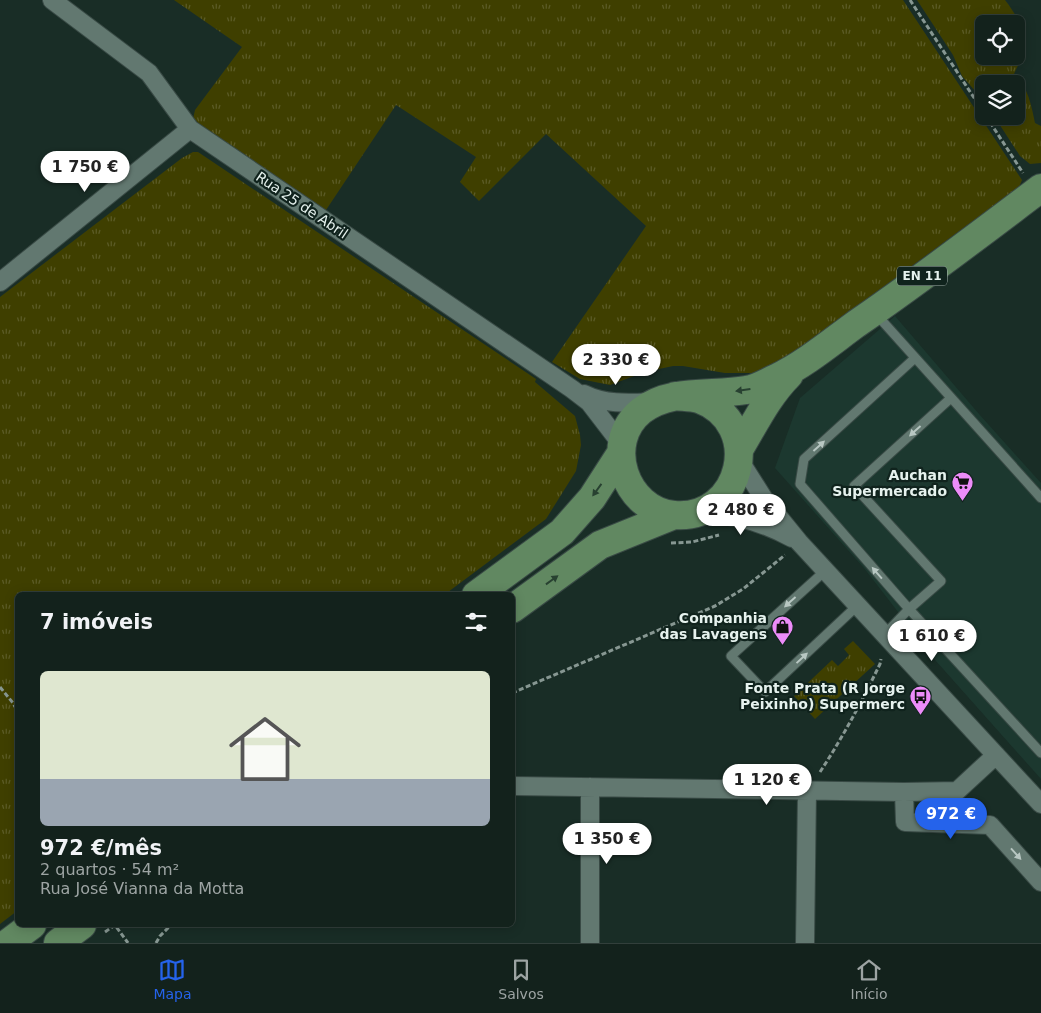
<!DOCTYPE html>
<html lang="pt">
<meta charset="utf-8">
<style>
body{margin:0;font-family:"DejaVu Sans",sans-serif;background:#1c2a25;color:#f1f3f6;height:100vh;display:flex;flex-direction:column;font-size:19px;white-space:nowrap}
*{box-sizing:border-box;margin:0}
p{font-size:16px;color:#9da4a3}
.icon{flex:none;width:28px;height:28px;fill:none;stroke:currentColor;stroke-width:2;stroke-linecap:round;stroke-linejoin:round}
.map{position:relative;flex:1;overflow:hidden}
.panel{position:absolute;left:15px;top:592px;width:500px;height:335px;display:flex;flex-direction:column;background:#13221c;border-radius:8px;box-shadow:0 2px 12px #0003,0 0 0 1px #323f3b}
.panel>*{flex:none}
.fabs{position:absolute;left:975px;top:15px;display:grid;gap:10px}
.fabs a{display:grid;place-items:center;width:50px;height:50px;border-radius:8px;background:#13221c;box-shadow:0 2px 12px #0003,0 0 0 1px #323f3b;font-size:25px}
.price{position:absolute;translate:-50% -42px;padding:0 11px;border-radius:18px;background:#fff;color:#222;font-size:16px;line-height:32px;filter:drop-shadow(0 1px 2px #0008)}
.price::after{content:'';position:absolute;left:50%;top:30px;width:15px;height:11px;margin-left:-8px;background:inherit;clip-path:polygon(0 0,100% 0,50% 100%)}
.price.selected{background:#2563eb;color:#fff}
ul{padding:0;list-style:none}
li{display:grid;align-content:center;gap:10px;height:265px;padding:0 25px}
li+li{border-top:1px solid #323f3b}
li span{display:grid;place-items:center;height:155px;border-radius:8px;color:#555}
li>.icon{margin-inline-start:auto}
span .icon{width:90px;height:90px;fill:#fffc;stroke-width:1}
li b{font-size:21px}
h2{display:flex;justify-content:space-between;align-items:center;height:60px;padding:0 25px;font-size:21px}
.tab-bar{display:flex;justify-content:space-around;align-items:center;height:70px;border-top:1px solid #323f3b;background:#13221c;font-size:14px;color:#9da4a3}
.tab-bar a{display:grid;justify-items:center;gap:2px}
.tab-bar .selected{color:#2563eb}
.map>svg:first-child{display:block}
.built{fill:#1c382f}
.grass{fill:url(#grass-tufts);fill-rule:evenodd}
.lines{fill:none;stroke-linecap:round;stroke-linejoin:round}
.lane-casing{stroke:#394a45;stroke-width:11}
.street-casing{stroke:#394a45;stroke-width:20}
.primary-casing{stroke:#394a45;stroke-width:30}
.path{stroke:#879792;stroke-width:3;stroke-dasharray:5 2.5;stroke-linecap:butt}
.lane{stroke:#627870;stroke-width:9}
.street{stroke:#627870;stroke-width:18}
.primary{stroke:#618861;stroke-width:28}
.oneway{fill:#284131}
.oneway2{fill:#b8c7c2}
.labels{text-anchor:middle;stroke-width:4.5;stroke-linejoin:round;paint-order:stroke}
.shield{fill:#10231d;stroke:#a6b4af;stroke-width:1}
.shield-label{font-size:12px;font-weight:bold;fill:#e6f2ee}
.street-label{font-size:14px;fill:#e6f2ee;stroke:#10231d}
.poi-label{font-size:14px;font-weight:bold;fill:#e6f2ee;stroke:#10231d;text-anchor:end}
</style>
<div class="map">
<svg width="1041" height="943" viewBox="0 0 1041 943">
<defs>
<pattern id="grass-tufts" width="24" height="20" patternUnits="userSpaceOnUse" patternTransform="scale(1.25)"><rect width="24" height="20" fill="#3f3f00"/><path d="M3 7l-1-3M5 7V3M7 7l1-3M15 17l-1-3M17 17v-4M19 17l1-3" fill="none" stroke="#5b5b26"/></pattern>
</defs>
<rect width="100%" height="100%" fill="#192d26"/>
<path class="built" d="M895,316l84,98 62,69v296l-105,-118 -72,-93 -89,-100 25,-70z"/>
<path class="grass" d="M174,0h729l119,180 -3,7 -232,171 -25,12 -10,3h-27l-42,-7h-10l-28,6 -35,13 -30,-6 -28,-17 94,-136 -100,-92 -67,67 -19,-19 16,-25 -80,-52 -72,108 -126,-84 -5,-10 2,-9 47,-63z
M917,0h88c8,10 13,20 20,31l-5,30 -6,13c14,13 17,30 21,49l6,3v37l-11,1 -10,-8 -26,-40h22v-32h-32v17l-22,-25 -9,-21zM984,24h32v32h-32z
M193,152h5l338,227 -1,3 40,34 5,19 1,10 -5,26 -30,48 -102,76h-426l-1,316 -17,13v-627l182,-139z
M853,641l22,23 -60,55 -21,-23 38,-36 6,6 11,-11 -5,-6z"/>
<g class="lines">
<defs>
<path id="lane" d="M876,314l165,184
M915,358l-111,101 -4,25 109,125 132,144
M826,570l-95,86 34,36 93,-87
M885,634l24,-25 32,-28 -87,-95 97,-88"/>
<path id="street" d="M52,0l97,73 41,56 382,260 17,13 33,43
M0,282l190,-153
M584,394c22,11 46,9 70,8
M740,461l24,38 35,43 242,262
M700,514c32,-1 64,9 92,24
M513,786l391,6 53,-1 39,-36
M590,787v156
M904,792l1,30 85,3 51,57
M805,943l2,-152"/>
<path id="primary" d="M675,396c8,1 17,1 24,3 67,25 43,122 -25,116 -49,-5 -72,-72 -33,-104 29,-23 71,-15 105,-21 10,-1 21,-8 30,-12 29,-14 54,-35 80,-54 63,-43 124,-90 185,-136
M740,448c15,-25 28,-52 49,-73
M476,595l86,-63 30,-34 29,-45
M512,609l88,-64 74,-30
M8,943l24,-18
M58,943l24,-18"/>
</defs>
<use href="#lane" class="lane-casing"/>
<use href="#street" class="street-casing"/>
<use href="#primary" class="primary-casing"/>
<path class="path" d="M910,0l74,113
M986,116l37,57
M671,543l21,-1 27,-7
M0,687l13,16 5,9
M512,693l203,-87 28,-17 42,-34
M820,772c23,-35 42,-71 60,-108l1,-5
M105,932l10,-7 13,18
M156,943l4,-7 11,-11"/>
<use href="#lane" class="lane"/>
<use href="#street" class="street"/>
<use href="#primary" class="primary"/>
</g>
<defs><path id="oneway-solid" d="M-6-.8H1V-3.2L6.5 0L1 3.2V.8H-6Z" transform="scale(1.25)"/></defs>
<g class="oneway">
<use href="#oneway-solid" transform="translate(743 390) rotate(172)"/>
<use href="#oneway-solid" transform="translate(597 490) rotate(126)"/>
<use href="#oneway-solid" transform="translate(552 580) rotate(-36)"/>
</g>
<g class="oneway2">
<use href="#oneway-solid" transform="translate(915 431) rotate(138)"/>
<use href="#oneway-solid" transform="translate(819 446) rotate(-42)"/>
<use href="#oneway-solid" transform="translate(877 573) rotate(-131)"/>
<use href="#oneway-solid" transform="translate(790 602) rotate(138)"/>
<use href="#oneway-solid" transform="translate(802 658) rotate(-43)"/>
<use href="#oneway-solid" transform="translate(1016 854) rotate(48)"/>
</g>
<defs>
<symbol id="supermarket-pin" viewBox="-11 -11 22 30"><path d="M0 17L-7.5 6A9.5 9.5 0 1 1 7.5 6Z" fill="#ed8cf9" stroke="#10231d"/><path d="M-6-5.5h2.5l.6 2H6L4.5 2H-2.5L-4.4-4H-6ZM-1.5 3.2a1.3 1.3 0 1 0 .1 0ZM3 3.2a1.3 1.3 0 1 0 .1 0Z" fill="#111"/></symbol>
<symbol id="shop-pin" viewBox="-11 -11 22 30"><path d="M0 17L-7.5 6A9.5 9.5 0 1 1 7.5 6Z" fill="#ed8cf9" stroke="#10231d"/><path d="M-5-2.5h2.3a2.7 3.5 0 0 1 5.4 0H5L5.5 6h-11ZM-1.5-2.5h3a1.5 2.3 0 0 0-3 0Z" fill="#111"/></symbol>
<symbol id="bus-pin" viewBox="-11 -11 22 30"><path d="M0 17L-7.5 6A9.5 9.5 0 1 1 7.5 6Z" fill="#ed8cf9" stroke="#10231d"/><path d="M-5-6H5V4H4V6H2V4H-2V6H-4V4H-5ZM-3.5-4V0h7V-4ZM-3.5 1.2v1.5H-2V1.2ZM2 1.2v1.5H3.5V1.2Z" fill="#111"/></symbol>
</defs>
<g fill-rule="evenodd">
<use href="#supermarket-pin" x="950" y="470" width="25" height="34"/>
<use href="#shop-pin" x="770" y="614" width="25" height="34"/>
<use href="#bus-pin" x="908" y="684" width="25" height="34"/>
</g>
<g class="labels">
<rect class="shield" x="897" y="266.5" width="50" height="19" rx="4"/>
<g class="shield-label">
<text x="922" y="280">EN 11</text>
</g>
<g class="street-label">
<text transform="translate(302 205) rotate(34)" y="5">Rua 25 de Abril</text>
</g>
<g class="poi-label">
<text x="947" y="480">Auchan<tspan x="947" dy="16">Supermercado</tspan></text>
<text x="767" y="623">Companhia<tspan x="767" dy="16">das Lavagens</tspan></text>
<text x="905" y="693">Fonte Prata (R Jorge<tspan x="905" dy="16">Peixinho) Supermerc</tspan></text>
</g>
</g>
</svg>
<div class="fabs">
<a><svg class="icon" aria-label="locate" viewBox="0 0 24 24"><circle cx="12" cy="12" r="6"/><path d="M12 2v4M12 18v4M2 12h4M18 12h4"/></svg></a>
<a><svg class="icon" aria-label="layers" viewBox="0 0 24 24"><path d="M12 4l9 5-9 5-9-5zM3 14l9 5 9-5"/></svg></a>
</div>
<b class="price" style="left:85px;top:193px">1 750 €</b>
<b class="price" style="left:616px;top:386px">2 330 €</b>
<b class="price" style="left:741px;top:536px">2 480 €</b>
<b class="price" style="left:932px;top:662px">1 610 €</b>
<b class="price" style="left:767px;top:806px">1 120 €</b>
<b class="price selected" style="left:951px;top:840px">972 €</b>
<b class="price" style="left:607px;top:865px">1 350 €</b>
<section class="panel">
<h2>7 imóveis<svg class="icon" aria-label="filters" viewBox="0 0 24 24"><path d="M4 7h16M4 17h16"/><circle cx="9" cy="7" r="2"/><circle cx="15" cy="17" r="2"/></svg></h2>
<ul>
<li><span style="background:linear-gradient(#dfe7d0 70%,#9aa5b1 0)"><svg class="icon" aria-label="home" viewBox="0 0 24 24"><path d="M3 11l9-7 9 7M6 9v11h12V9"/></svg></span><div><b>972 €/mês</b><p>2 quartos · 54 m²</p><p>Rua José Vianna da Motta</p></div></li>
</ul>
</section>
</div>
<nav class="tab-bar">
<a class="selected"><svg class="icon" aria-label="map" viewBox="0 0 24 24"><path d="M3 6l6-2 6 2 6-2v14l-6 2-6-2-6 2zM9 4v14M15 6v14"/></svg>Mapa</a>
<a><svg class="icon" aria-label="saved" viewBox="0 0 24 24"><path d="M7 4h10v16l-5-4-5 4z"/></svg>Salvos</a>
<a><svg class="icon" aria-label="home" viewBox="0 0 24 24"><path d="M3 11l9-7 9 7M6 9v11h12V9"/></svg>Início</a>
</nav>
